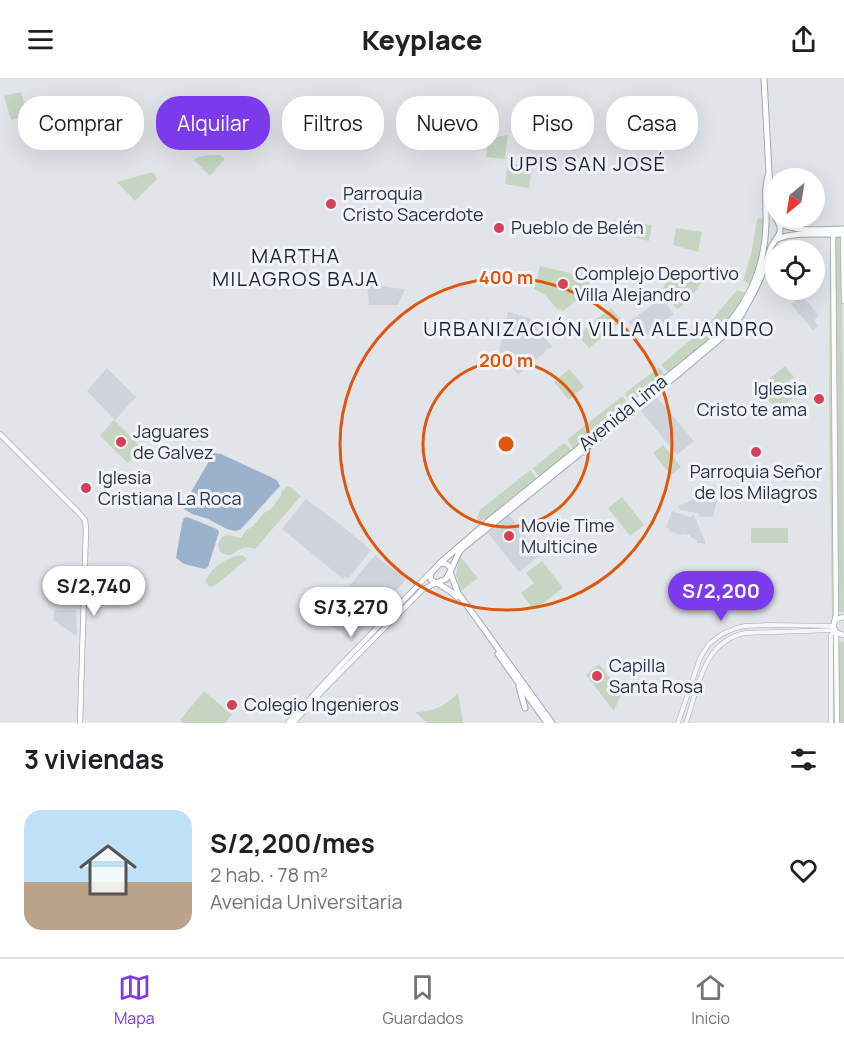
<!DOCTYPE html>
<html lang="es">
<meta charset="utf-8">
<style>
body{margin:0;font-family:Manrope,sans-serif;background:#f2f2f2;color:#202124;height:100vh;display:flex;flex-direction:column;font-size:22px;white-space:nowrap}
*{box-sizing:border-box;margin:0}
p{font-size:20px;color:#757577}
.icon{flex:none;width:33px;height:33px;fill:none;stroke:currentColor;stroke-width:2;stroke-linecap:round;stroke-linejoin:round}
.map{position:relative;height:645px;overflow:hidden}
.details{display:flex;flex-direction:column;background:#fff;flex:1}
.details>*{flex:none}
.hud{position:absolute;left:18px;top:18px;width:808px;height:54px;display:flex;gap:12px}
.needle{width:39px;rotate:210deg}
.fabs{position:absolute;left:765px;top:90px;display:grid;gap:12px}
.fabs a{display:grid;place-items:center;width:60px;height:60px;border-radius:50%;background:#fff;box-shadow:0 6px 24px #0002;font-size:30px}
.price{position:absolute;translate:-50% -51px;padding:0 14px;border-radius:21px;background:#fff;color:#222;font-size:20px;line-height:39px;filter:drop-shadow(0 2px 3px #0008)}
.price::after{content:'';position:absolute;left:50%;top:36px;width:18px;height:14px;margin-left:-9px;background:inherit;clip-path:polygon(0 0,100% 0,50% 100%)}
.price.current{background:#7c3aed;color:#fff}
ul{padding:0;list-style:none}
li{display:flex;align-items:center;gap:18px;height:150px;padding:0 24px}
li+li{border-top:2px solid #e0e0e0}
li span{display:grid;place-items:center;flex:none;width:168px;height:120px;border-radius:18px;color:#555}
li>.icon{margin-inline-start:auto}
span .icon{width:72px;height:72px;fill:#fffc;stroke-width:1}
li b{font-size:26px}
h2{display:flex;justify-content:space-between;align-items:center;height:72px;padding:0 24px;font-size:26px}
.pill{padding:0 21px;border-radius:24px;background:#fff;box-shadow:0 6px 24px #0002;font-size:21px;line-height:54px}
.pill.current{background:#7c3aed;color:#fff}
header{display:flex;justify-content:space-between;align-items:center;height:78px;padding:0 24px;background:#fff;font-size:27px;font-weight:800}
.tabs{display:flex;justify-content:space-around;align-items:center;height:84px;border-top:2px solid #e0e0e0;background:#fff;font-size:16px;color:#757577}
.tabs a{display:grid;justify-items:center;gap:3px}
.tabs .current{color:#7c3aed}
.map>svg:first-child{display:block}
.built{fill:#cfd4dc}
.green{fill:#c6d5c2}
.water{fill:#9ab2cc}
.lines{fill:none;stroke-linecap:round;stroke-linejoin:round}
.tertiary-casing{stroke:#a6acb5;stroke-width:5}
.secondary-casing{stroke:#a6acb5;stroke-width:6}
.primary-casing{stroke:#9fa9b7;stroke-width:7}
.tertiary{stroke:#f4f5f8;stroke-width:4}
.secondary{stroke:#fff;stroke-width:4.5}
.primary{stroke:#fff;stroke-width:5}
.ring{fill:none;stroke:#de570f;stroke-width:3}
.poi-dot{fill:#d54056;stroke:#f1f3f8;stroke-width:2}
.labels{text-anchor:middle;stroke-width:6;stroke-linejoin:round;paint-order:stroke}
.poi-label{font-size:18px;fill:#283243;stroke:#f1f3f8;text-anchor:start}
.street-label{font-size:18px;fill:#283243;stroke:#f1f3f8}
.neighbourhood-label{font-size:20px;letter-spacing:1.5px;fill:#1a2334;stroke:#f1f3f8}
.centre{fill:#de570f;stroke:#f1f3f8;stroke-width:3}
.ring-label{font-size:18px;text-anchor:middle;font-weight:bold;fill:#de570f;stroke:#f1f3f8;stroke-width:6;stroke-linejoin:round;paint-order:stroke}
</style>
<header><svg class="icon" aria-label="menu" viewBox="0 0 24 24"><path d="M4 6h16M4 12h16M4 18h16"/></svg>Keyplace<svg class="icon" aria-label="share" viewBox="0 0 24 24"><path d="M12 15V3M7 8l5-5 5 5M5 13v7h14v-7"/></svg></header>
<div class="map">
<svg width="844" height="645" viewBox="0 0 844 645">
<rect width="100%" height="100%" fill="#e1e5ea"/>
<path class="built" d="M367,205l27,5 11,1 -7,16h-29z
M802,217l17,21 -5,4 4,6 -5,4 -22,-26z
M661,220l13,16 -32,25 -13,-17z
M508,234l21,6 10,12 1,3 12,13 -1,3 -2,-1 -4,3 -1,2 -26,22 -19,-23z
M107,290l29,29 -21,23 -28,-29z
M656,318l38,45 -17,14 -37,-45z
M715,406l2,16 -4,17h-13l-3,-4 -17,-3 -2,-4 10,-4z
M306,421l35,26 30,25 -23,29 -3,-3 -2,3 -61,-50z
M672,433l18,6 4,-2 11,26v3l-8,-1v-3l-7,-3v-2l-6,-1 -3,1 -12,-4 1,-2 -4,-2z
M508,437l2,1 30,39 -21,17 -31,-39z
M375,477l31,24 -54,63 -29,-24 14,-17 4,-2v-3z
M54,532h22l1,24 -2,1 -22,-15z"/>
<path class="green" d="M21,14l7,24 -17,4 -7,-24z
M508,57l-3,24 -19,-2 3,-19z
M209,77h10l5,3v2l-14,16 -16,-16 4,-3z
M508,85l24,3 -3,22 -24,-4z
M153,94l4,7 -22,22 -18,-19z
M759,140l4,1 2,2 -4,34 -8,21 -1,7 -2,1 -7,-3 8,-26 6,-35z
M614,142l38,5 -3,16 -37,-9z
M676,150l26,4 -4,20 -25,-7z
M834,158h8l2,376h-7z
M830,165l2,6 3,365 -3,4 -3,-213z
M540,188l51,12 -3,13 -25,20 -3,-2 -2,1 -13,-15 -11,-6z
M667,196l35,8 -11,15 -13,12h-1l-14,-16z
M737,212l10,3c-19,36 -47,55 -78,80l-7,-7v-2l43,-36z
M611,230l11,13 -33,27 -12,-13z
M785,288l9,11 -11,9 10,12 -16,13 -19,-23z
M658,290h2l5,8 -26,19 -7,7 -7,-7v-2z
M569,291l15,18 -15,13 -15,-18z
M621,319h2l6,8 -54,43h-2l-5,-7v-2z
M114,342l28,28 -14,15 -28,-27z
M564,365l2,1 5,6v2l-31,25 -7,-8v-1z
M663,367l18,22 -10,8 -18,-22z
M529,393h2l5,7v2c-8,6 -17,11 -24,17 -12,10 -17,18 -32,24l-2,-1 -1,-3 3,-7z
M287,408l4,1 10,9 -46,53c-2,-1 -9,-2 -11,-1 -12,3 -10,12 -25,3l-1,-7 4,-7 6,-2 13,3 5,-8 6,-3 12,-14 7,-4 10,-13v-3z
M622,419l22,28 -14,11 -22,-28z
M751,450h37v15h-37z
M242,477l5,4 -31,26 -6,2 -5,-6c7,-14 21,-24 37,-26z
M459,479l2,1 17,20 -17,13 -5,-16z
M542,483l21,27 -29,22 -13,-17 13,-10 -8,-10z
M839,563l5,1v81h-5z
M599,586l17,22 6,6 -8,19 -28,-36z
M204,613l28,24 -7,8h-41l-4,-3z
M458,615l5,30h-36l-12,-11c17,0 31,-6 43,-19z"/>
<path class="water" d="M214,375l7,1 56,26 3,6 -40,44 -5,1 -8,-2 -19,-10 -16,-5 -8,-5 -1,-3 29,-50z
M187,439l30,12 2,3 -11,35 -3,2 -21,-5 -8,-6 6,-35 2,-5z"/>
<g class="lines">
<defs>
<path id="tertiary" d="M678,645l22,-65 9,-14 13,-10 14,-6 9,-2 27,-1 61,1
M686,645c12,-34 17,-82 59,-90l89,-3
M831,645v-88l4,-4"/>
<path id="secondary" d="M843,153l1,70
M833,154l3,383 -2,7
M0,356l78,78 7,8 1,9 -6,194
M844,539l-8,2 -3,7 4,7 7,2
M836,554l1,91
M288,645l51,-56 92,-95
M293,645l35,-38 94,-95 14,-7"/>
<path id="primary" d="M764,0l5,95 3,33 4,11
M779,145c20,10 43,6 65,6
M777,161c20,-8 46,-4 67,-5
M440,485l51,-44 217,-175c36,-31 57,-72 58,-120 1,-17 -3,-35 3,-51
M440,485l6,1 4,3 1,3 -5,9 -10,4 -5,-3 -1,-6z
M451,492l8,-18 5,-5 213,-172 51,-43 14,-18 12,-22 7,-15 10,-30 9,-14v-7l-4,-8
M450,494l8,21 94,130
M437,505l13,8 7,6
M498,576l49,69
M519,609l6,21"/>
</defs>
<use href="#tertiary" class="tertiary-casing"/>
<use href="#secondary" class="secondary-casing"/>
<use href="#primary" class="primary-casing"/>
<use href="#tertiary" class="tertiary"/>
<use href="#secondary" class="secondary"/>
<use href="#primary" class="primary"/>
</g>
<g class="ring">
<circle cx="506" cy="366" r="83"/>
<circle cx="506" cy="366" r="166"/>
</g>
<g class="poi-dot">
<circle cx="331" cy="126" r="6"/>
<circle cx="499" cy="150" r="6"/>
<circle cx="563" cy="206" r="6"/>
<circle cx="819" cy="321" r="6"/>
<circle cx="121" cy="364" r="6"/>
<circle cx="756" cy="374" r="6"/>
<circle cx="86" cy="410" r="6"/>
<circle cx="509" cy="458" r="6"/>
<circle cx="597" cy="598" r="6"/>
<circle cx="232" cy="627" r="6"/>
</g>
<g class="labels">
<g class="poi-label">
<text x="343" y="122">Parroquia<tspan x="343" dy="21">Cristo Sacerdote</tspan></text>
<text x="511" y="156">Pueblo de Belén</text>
<text x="575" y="202">Complejo Deportivo<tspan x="575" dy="21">Villa Alejandro</tspan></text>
<text x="807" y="317" text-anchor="end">Iglesia<tspan x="807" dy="21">Cristo te ama</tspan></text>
<text x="133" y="360">Jaguares<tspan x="133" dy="21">de Galvez</tspan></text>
<text x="756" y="400" text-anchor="middle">Parroquia Señor<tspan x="756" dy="21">de los Milagros</tspan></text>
<text x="98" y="406">Iglesia<tspan x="98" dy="21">Cristiana La Roca</tspan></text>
<text x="521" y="454">Movie Time<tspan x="521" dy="21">Multicine</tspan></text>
<text x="609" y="594">Capilla<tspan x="609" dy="21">Santa Rosa</tspan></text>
<text x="244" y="633">Colegio Ingenieros</text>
</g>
<g class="street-label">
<text transform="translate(623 335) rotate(-39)" y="6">Avenida Lima</text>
</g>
<g class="neighbourhood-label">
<text x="588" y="93">UPIS SAN JOSÉ</text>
<text x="296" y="185">MARTHA<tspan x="296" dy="23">MILAGROS BAJA</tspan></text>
<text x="599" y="258">URBANIZACIÓN VILLA ALEJANDRO</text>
</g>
</g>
<circle cx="506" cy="366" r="9" class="centre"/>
<g class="ring-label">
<text x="506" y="206">400 m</text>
<text x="506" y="289">200 m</text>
</g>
</svg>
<div class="fabs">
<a><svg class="needle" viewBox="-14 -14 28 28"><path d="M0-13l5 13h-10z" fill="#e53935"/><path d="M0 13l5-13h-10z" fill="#757577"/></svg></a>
<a><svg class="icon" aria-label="locate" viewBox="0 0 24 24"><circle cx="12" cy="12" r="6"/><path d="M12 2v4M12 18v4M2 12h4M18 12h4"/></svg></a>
</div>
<b class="price" style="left:94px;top:539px">S/2,740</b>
<b class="price current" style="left:721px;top:544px">S/2,200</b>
<b class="price" style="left:351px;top:560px">S/3,270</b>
<div class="hud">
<a class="pill">Comprar</a>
<a class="pill current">Alquilar</a>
<a class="pill">Filtros</a>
<a class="pill">Nuevo</a>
<a class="pill">Piso</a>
<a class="pill">Casa</a>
</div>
</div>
<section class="details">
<h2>3 viviendas<svg class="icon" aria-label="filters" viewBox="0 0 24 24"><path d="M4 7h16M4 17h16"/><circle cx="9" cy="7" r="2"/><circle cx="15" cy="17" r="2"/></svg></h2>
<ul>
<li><span style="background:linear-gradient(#bfe0f5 60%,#b9a48a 0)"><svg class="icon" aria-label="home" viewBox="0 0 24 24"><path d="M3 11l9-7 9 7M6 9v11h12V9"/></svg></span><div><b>S/2,200/mes</b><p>2 hab. · 78 m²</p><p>Avenida Universitaria</p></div><svg class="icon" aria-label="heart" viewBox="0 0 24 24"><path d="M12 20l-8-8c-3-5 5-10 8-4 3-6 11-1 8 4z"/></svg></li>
</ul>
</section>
<nav class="tabs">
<a class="current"><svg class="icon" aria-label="map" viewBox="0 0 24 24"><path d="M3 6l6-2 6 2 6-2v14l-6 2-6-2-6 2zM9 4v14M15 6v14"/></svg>Mapa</a>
<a><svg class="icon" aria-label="saved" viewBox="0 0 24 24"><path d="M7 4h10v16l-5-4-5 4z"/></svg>Guardados</a>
<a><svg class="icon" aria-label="home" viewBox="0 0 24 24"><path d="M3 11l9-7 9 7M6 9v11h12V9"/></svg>Inicio</a>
</nav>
